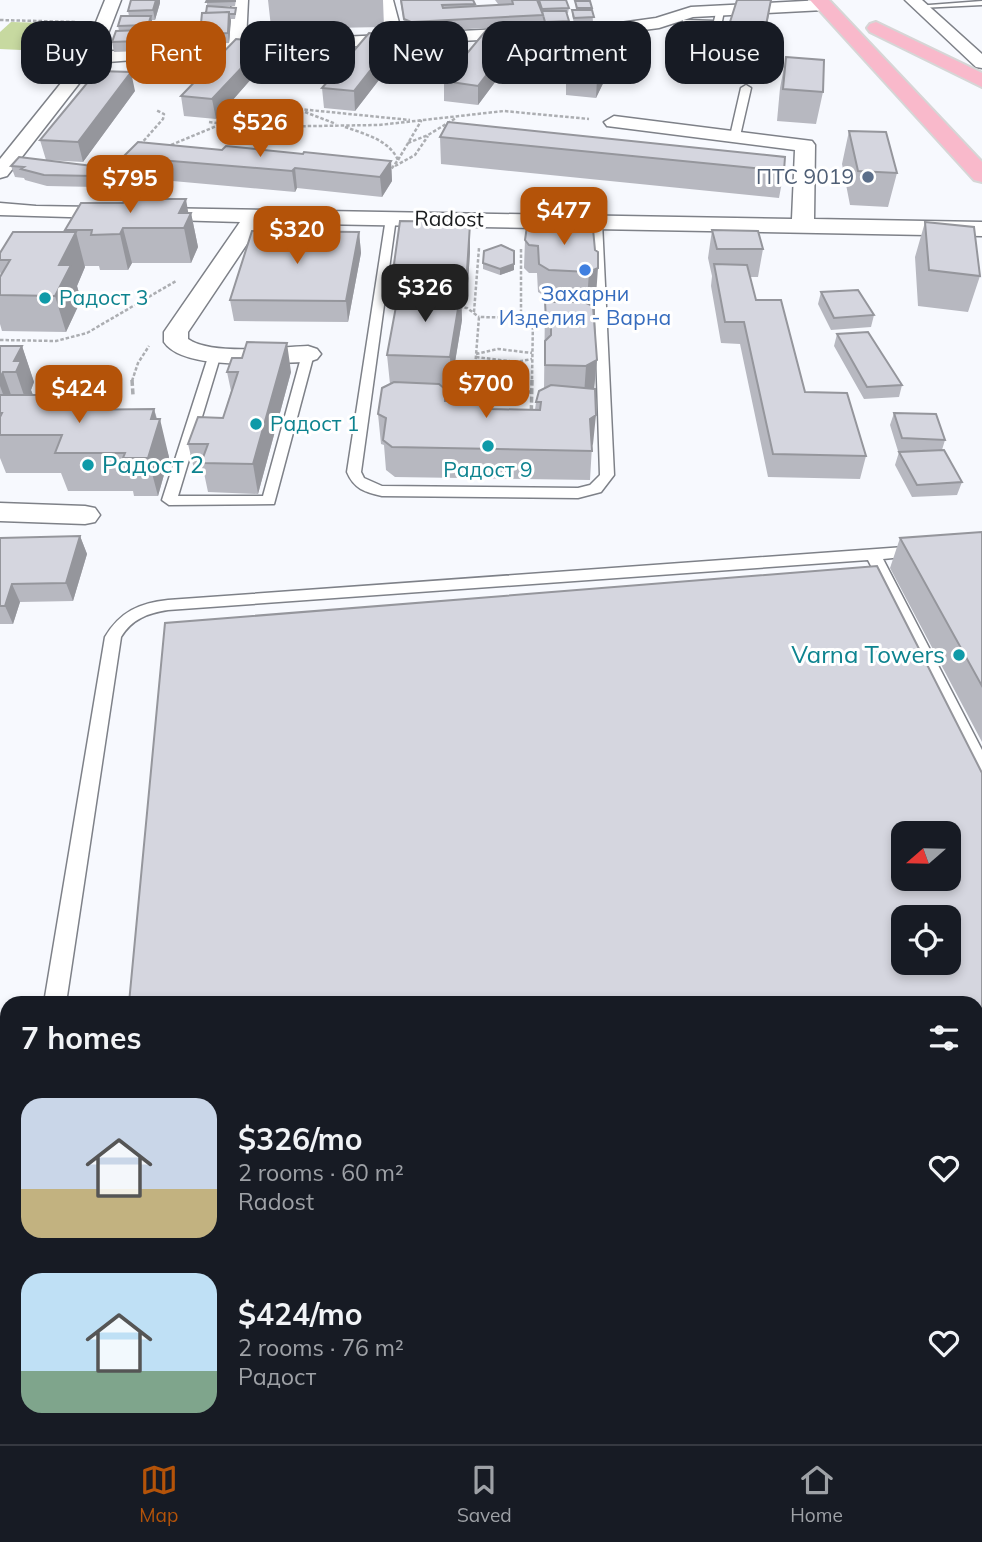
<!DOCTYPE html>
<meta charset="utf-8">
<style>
body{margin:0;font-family:Mulish,sans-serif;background:#242831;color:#f1f3f6;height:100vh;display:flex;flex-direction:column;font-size:26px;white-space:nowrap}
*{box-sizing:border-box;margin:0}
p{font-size:23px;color:#9ea1a6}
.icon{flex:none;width:38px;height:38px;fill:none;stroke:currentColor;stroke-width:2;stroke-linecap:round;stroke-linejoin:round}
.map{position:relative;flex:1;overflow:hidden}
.panel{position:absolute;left:0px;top:996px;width:984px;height:450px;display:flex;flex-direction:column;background:#171b24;border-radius:21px 21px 0 0;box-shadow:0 4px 10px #0003}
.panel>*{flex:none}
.guide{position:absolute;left:21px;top:21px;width:942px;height:63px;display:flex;gap:14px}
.needle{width:46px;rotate:250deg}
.buttons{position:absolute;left:891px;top:821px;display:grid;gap:14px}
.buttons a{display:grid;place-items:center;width:70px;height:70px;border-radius:14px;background:#171b24;box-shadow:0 4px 10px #0003;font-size:35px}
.price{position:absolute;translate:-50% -60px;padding:0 16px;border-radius:14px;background:#b45309;color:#fff;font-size:23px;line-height:46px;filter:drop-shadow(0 2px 4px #0008)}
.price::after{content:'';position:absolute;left:50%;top:42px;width:21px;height:16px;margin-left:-10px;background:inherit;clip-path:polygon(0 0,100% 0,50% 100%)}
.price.active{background:#222;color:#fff}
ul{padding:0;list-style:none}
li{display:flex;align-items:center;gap:21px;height:175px;padding:0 21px}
li span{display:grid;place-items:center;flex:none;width:196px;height:140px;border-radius:21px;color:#555}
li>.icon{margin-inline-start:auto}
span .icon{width:84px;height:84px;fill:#fffc;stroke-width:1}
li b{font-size:30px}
h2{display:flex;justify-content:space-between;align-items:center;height:84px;padding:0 21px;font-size:30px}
.pill{padding:0 24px;border-radius:21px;background:#171b24;box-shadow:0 4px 10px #0003;font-size:24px;line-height:63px}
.pill.active{background:#b45309;color:#fff}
.dock{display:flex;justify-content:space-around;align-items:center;height:98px;border-top:2px solid #363941;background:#171b24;font-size:19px;color:#9ea1a6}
.dock a{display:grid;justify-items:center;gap:4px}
.dock .active{color:#b45309}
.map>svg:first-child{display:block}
.green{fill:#c7d9a0}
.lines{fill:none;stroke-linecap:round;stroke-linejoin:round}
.service-casing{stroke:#7e8188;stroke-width:3}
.minor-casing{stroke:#7e8188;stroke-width:3}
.primary-casing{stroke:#d6d6d6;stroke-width:4}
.path-far1{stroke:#acaeb2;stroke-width:2.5;stroke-dasharray:3.5 2;stroke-linecap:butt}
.path{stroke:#acaeb2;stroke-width:3.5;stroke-dasharray:6 2.5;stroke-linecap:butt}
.service{fill:#fff;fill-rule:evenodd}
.minor{fill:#fff;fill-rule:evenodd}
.primary{fill:#f9b9cb;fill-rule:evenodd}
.wall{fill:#b7b8c0}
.shaded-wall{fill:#95969c}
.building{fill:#d5d6df;stroke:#95969c;stroke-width:2;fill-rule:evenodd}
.service-dot{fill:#5c6f8a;stroke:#fff;stroke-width:2.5}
.shop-dot{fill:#3f7fe0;stroke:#fff;stroke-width:2.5}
.culture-dot{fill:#0f9aa8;stroke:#fff;stroke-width:2.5}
.labels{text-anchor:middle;stroke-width:6;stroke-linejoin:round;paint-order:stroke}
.far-service-label{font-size:21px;fill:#4e5e75;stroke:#fff;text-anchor:end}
.far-street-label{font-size:21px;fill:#1a1c1e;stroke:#fff}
.far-shop-label{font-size:21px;fill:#366cbe;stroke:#fff}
.far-culture-label{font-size:21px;fill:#0d838f;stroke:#fff;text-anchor:start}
.culture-label{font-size:24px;fill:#0d838f;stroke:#fff;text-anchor:start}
</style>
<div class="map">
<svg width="982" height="1444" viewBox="0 0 982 1444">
<rect width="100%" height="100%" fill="#f7f9fe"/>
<path class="green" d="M11,22l36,1 -26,27 -21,-1v-17z"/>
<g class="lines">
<defs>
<path id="service" d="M982,1v4l-62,3 -4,-2z
M717,9l7,2 -6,31 -37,-1 2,-21 31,1zM690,25l23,1 -2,11h-22z
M746,85l5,3 -11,48 -5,3 -5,-3 11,-48z
M391,215l5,3 -35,254 3,6 18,8 196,2 12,-3 10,-10 -8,-253 5,-3 5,3 12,253 -13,17 -23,6 -196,-2c-17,-4 -28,-7 -35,-24l39,-254z
M215,350l6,4 -43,142h85l39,-142 6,-4 6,4 -40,150 -105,1 -7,-5 47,-146z
M918,546l5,1 3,4 -3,4 -40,4 99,191v24l-6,-2 -108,-212 -700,50c-20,3 -36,9 -47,27l-55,366h-22l61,-366c15,-25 34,-34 63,-37z
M7,1290v67l-7,3v-67z"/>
<path id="minor" d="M105,0h16l-20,52 128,-10 3,-42h16l-2,41 139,-6 -8,-35h16l9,34 218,-11 36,-5 35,-11 133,-7 8,5 -8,5 -131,7 -34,11 -39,5 -383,19 -142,11 -88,113 -7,2v-19l82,-102z
M905,0h17l60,54v14l-6,-1z
M614,116l198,25 3,4 -1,74 168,3v14l-721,-13 -73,109v7c24,17 91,8 120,7l9,3 4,5 -4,5 -9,3c-34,0 -124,10 -144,-20v-10l76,-110 -240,-7v-12l36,3 756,13 3,-69 -188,-24 -3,-4z
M0,503l85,3 10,2 5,7 -5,7 -10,2 -85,-3z"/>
<path id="primary" d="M810,0h19l153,162v20l-8,-2z
M876,22l106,51v14l-112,-55 -3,-4 3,-4z"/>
</defs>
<use href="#service" class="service-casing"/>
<use href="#minor" class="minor-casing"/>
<use href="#primary" class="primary-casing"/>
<path class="path-far1" d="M0,20l77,2
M299,109l111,11
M305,112l31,12
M209,122l41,5 129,-2 125,-14 85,8
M345,127c20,7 44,13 53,33l-9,12
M408,143l20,-8 28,-17
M140,145l23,-26 1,-5 -8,-4
M166,147l53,-22
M398,160l23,-39 -3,-1
M395,166l20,-11 13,-19
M97,188l9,-3 6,-12 16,-13
M521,249v69
M459,307l8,1 12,9
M474,312l5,-64
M0,340l56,1 31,-8 89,-52
M476,354l22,-5 34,4
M476,357l40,5 16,-3
M132,381l6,-18 11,-17
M474,381l5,-64 54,1 -1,63"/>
<path class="path" d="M132,380l1,15
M474,380l-3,44 60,2 1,-46
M441,390l90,2"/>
<use href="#service" class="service"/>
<use href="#minor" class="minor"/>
<use href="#primary" class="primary"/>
</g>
<path class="wall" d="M131,0h29v3l-5,17h-3l1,6 -3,9h-7l1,5 -3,11 -27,1 -2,-10 7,-11 -1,-5 11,-10 -1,-5z
M207,0h29l-1,6 -20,1 21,6 -1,6h-5l-1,24 -27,1 -2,-10 7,-28z
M268,0h115l1,27 -55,1 -1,-3 -57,2z
M399,0h74l2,6 25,-1 -2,-1 -3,-4h42l2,4v-4l30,8 -1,5h-2l3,8v5l-25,1 -1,-4v2l-131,7 -7,-3 -5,-29z
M771,0l-10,56 -35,-3 4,-31z
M575,1l17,7 1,14 -19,1 -2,-8v-5h4z
M623,26l-1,18 -26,54 -30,-3v-19z
M519,32v18l-41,55 -34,-4v-20z
M398,35l1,19 -44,57 -31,-3 -2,-20z
M266,42l2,18 -52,59 -32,-3 -3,-20z
M786,57l37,35 -7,32 -39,-3 3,-33z
M135,91l-52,71 -37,-2 -6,-20z
M849,131l48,42 -9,34 -38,-2 -8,-41z
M440,137l344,34 -5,27 -338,-34z
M222,150l81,4 88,7 1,20 -10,16 -85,-9 -2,4 -167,-15 -5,-20z
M11,166l90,1 3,11 -8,9 -49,-1 -22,-6 -1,-2 -9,-1z
M163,193l2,6 24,14h2l7,34 -7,16h-59l-4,7h-28l-1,-4h-14v1l-8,19 4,14 -15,32 -64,-1 -2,-7v-47l1,-2 -1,-3v-19l66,-21 -1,-2 58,-27z
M925,222l55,54 -12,36 -50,-6 -3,-49z
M586,226l10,70 -9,4 -39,-2 -10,-6 -1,-19h-8l-5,-5 1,-28z
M712,230l51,19 -5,28h-8l6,23 49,92 61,64 -6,23 -92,-2 -28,-133 -19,-1 -10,-57 1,-10 -4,-18z
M359,232l2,21 -13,69 -114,-1 -4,-21z
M470,252l-3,47h-6l1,21 -11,66h-10l4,3 1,12h46v8l43,1 1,-8 8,-13 1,-87 52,58 -3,29 -1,55 -1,2 -2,34 -195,-3 -9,-7 -2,-25 -3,-1 -3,-30 12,-30 -3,-29 17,-59 -8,-4 -2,-28z
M483,263l31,7 -14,5 -17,-6z
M821,292l53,23 -3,12 -40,3 -13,-26z
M837,334l65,51 -3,12 -35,2 -30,-53z
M0,346h22l12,36 -3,8 2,5h41l4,15 76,-1 15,48 -11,39h-24l-1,-5h-65l-7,-18h-55l-6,-15z
M227,372h64l-33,122 -50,-2 -4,-19h-9l-7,-29 35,-26 8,-27z
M894,413l51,27 -3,10 20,32 -5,13 -45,2 -17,-32 4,-13 17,-1h-18l-8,-26z
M982,532v210l-92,-174 10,-30z
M80,536l7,18 -14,47 -53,1 -7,22h-13v-86z
M982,773v662l-6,1v-433z
M88,1438h871l-39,6h-833z"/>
<path class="shaded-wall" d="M156,0h4v3l-5,17 -2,-10z
M771,0l-4,27 -6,29 5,-31z
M229,12l2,9 -2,22 -1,-10z
M151,16l2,10 -3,9 -2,-10z
M623,26l-1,18 -26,54 1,-19z
M142,30l2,10 -3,11 -2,-10z
M519,32v18l-41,55v-19z
M398,35l1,19 -44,57 -1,-20z
M266,42l2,18 -52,59 -4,-20z
M131,72l4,19 -52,71 -5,-20z
M391,161l1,20 -10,16 -2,-20z
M101,167l3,11 -8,9 -3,-11z
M295,168l2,20 -2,4 -3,-21z
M186,199l3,18 2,-4 7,34 -7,16 -7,-35 -5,-15z
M470,224v28l-3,47v-28z
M123,228l9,35 -4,7 -8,-36z
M76,232l9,35 -8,19 4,14 -15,32 -11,-36 4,-31z
M359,232l2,21 -13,69 -2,-21z
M514,264v6l-14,5v-6z
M598,268l-2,28 -9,4 2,-28z
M461,291l1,29 -11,66 -1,-29z
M287,343l4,29 -33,122 -5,-30z
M22,346l12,36 -3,8 3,8 -5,12 -13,-38 -2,-11z
M597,360l-3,29 -10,6 2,-29z
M3,372l13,37 -4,10 -12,-33v-8z
M74,395l11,37 -18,-22z
M154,409l4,16 2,-6 9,38 -11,39 -10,-38 3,-39z
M596,415l-3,29 -5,4 2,-29z
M80,536l7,18 -14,47 -7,-18z
M12,584l8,18 -7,22 -8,-18z"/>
<path class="building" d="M131,0h25l-3,10 -25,1z
M207,0h28v1l-29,1z
M401,0h72l2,4 -33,1 1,3 70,-4 -1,-4h25l6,15 -132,7 -7,-3z
M539,0h27l3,8 -27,1z
M737,0h34l-5,25 -36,-3z
M575,1h15l2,7h-15z
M207,6l29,2 -1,6h-6v-2l-23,1z
M572,10h20l2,7 -20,1z
M542,11h24l3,10 -24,1z
M229,12l-1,21 -28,1 2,-21z
M121,16h30l-3,9 -30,1z
M595,23l28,3 -26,53 -31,-3z
M488,28l31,4 -41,54 -34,-5z
M142,30l-3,11 -27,1 4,-11z
M369,33l29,2 -44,56 -32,-3z
M236,39l30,3 -54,57 -31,-3z
M786,57l38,3 -1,32 -40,-3z
M97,71l34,1 -53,70 -38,-2z
M448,122l337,35 -1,14 -344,-34z
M849,131l37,1 11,41 -39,-2z
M138,142l84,8 4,-4 77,8 1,-2 87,9 -11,16 -85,-9 -3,3 -169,-14z
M19,157l82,10 -8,9 -49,-1 -23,-6 3,-2 -13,-1z
M128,193h35l-2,6h25l-7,14h12l-7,15h-61l-3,6 -29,1 1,-5h-27l16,-27h42z
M400,221l65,1 5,2 -3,47 -59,-1 -14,-6z
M925,222l49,5 6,49 -51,-6z
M527,226h59l7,3 2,21 3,2v16l-9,4 -40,-2 -10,-6 -1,-18 -9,-1 -4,-5z
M712,230l46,1 5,18h-46z
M252,231l107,1 -13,69 -116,-1z
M13,232h63l-17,33h12l-16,31 -55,-1v-18l10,-17h-10v-7z
M501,245l13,6v13l-14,5 -17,-6 1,-12z
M714,264l33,1 9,35h25l24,92 42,1 19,63 -93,-2 -29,-132h-19z
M406,289l55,2 -11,66 -63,-2 10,-54 5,-1z
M858,290l16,25 -40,3 -13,-26z
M545,302h39l9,4 4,54 -11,6 -41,-1v-24l6,-6v-11l-5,-5z
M868,332l34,53 -35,2 -30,-53z
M247,342l40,1 -34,121 -52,-1 7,-19h-20l10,-27 25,1 15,-46h-11l5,-14h10z
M0,346h22l-8,15h7l-5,11h-13l-3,6z
M394,382l45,2 6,5v12h47l-1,8 49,1 1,-8h-5l3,-11 12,-6 44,4 1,26 -6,4 2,32 -200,-4 -9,-7 3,-22 -8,-4 4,-26z
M0,395h74l-7,15 87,-1 -3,10h9l-12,39h-25l2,-5h-70l7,-18h-62v-18l2,-4h-2z
M894,413l42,1 9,26 -43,-2z
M944,450l18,32 -45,3 -18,-33z
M982,532v154l-82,-148z
M80,536l-14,47 -54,1 -7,22h-5v-68z
M877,566l105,207v655h-6v-425h-847l36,-380zM903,833h45v45h-45zM903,917h45v45h-45z
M88,1438h817l-40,6h-778z"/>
<circle class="service-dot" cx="868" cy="177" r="7"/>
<circle class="shop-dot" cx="585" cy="270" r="7"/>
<g class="culture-dot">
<circle cx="45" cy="298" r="7"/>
<circle cx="256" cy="424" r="7"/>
<circle cx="488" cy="446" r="7"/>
<circle cx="88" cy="465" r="7"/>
<circle cx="959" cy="655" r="7"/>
</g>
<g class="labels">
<g class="far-service-label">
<text x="854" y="184">ПТС 9019</text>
</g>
<g class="far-street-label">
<text transform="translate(449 219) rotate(1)" y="7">Radost</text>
</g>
<g class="far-shop-label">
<text x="585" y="301">Захарни<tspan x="585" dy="24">Изделия - Варна</tspan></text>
</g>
<g class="far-culture-label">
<text x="59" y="305">Радост 3</text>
<text x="270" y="431">Радост 1</text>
<text x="488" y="477" text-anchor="middle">Радост 9</text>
</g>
<g class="culture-label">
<text x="102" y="473">Радост 2</text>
<text x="945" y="663" text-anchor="end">Varna Towers</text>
</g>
</g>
</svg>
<div class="buttons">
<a><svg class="needle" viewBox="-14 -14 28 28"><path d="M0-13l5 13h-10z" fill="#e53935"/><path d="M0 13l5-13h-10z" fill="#9ea1a6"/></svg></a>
<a><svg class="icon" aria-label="locate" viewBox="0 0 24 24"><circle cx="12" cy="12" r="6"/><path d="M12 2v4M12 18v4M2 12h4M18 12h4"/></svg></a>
</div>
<b class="price" style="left:260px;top:159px">$526</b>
<b class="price" style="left:130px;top:215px">$795</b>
<b class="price" style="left:564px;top:247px">$477</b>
<b class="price" style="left:297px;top:266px">$320</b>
<b class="price active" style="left:425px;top:324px">$326</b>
<b class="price" style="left:486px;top:420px">$700</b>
<b class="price" style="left:79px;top:425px">$424</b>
<div class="guide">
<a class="pill">Buy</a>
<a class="pill active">Rent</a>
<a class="pill">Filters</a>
<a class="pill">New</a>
<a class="pill">Apartment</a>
<a class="pill">House</a>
</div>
<section class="panel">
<h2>7 homes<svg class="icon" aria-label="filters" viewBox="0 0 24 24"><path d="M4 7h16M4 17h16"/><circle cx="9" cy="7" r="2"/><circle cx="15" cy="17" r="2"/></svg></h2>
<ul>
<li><span style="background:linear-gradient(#c9d6e8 65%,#c2b280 0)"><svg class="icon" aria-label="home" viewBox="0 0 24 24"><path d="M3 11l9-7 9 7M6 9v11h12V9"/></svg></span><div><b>$326/mo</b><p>2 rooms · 60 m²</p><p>Radost</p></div><svg class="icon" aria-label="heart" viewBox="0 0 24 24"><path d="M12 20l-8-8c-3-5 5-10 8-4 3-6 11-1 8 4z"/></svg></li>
<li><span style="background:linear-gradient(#bfe0f5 70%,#7fa58c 0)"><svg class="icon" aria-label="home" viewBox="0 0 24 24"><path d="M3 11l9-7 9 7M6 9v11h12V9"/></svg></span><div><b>$424/mo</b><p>2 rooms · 76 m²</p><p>Радост</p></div><svg class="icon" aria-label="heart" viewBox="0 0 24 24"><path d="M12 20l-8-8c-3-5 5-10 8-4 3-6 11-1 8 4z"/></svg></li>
</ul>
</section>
</div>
<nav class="dock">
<a class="active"><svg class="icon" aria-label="map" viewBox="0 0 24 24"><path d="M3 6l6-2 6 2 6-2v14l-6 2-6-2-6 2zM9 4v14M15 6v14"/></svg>Map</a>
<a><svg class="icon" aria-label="saved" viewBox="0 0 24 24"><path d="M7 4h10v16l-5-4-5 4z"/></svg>Saved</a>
<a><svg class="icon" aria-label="home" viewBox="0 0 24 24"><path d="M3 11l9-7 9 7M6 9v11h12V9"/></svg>Home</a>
</nav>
